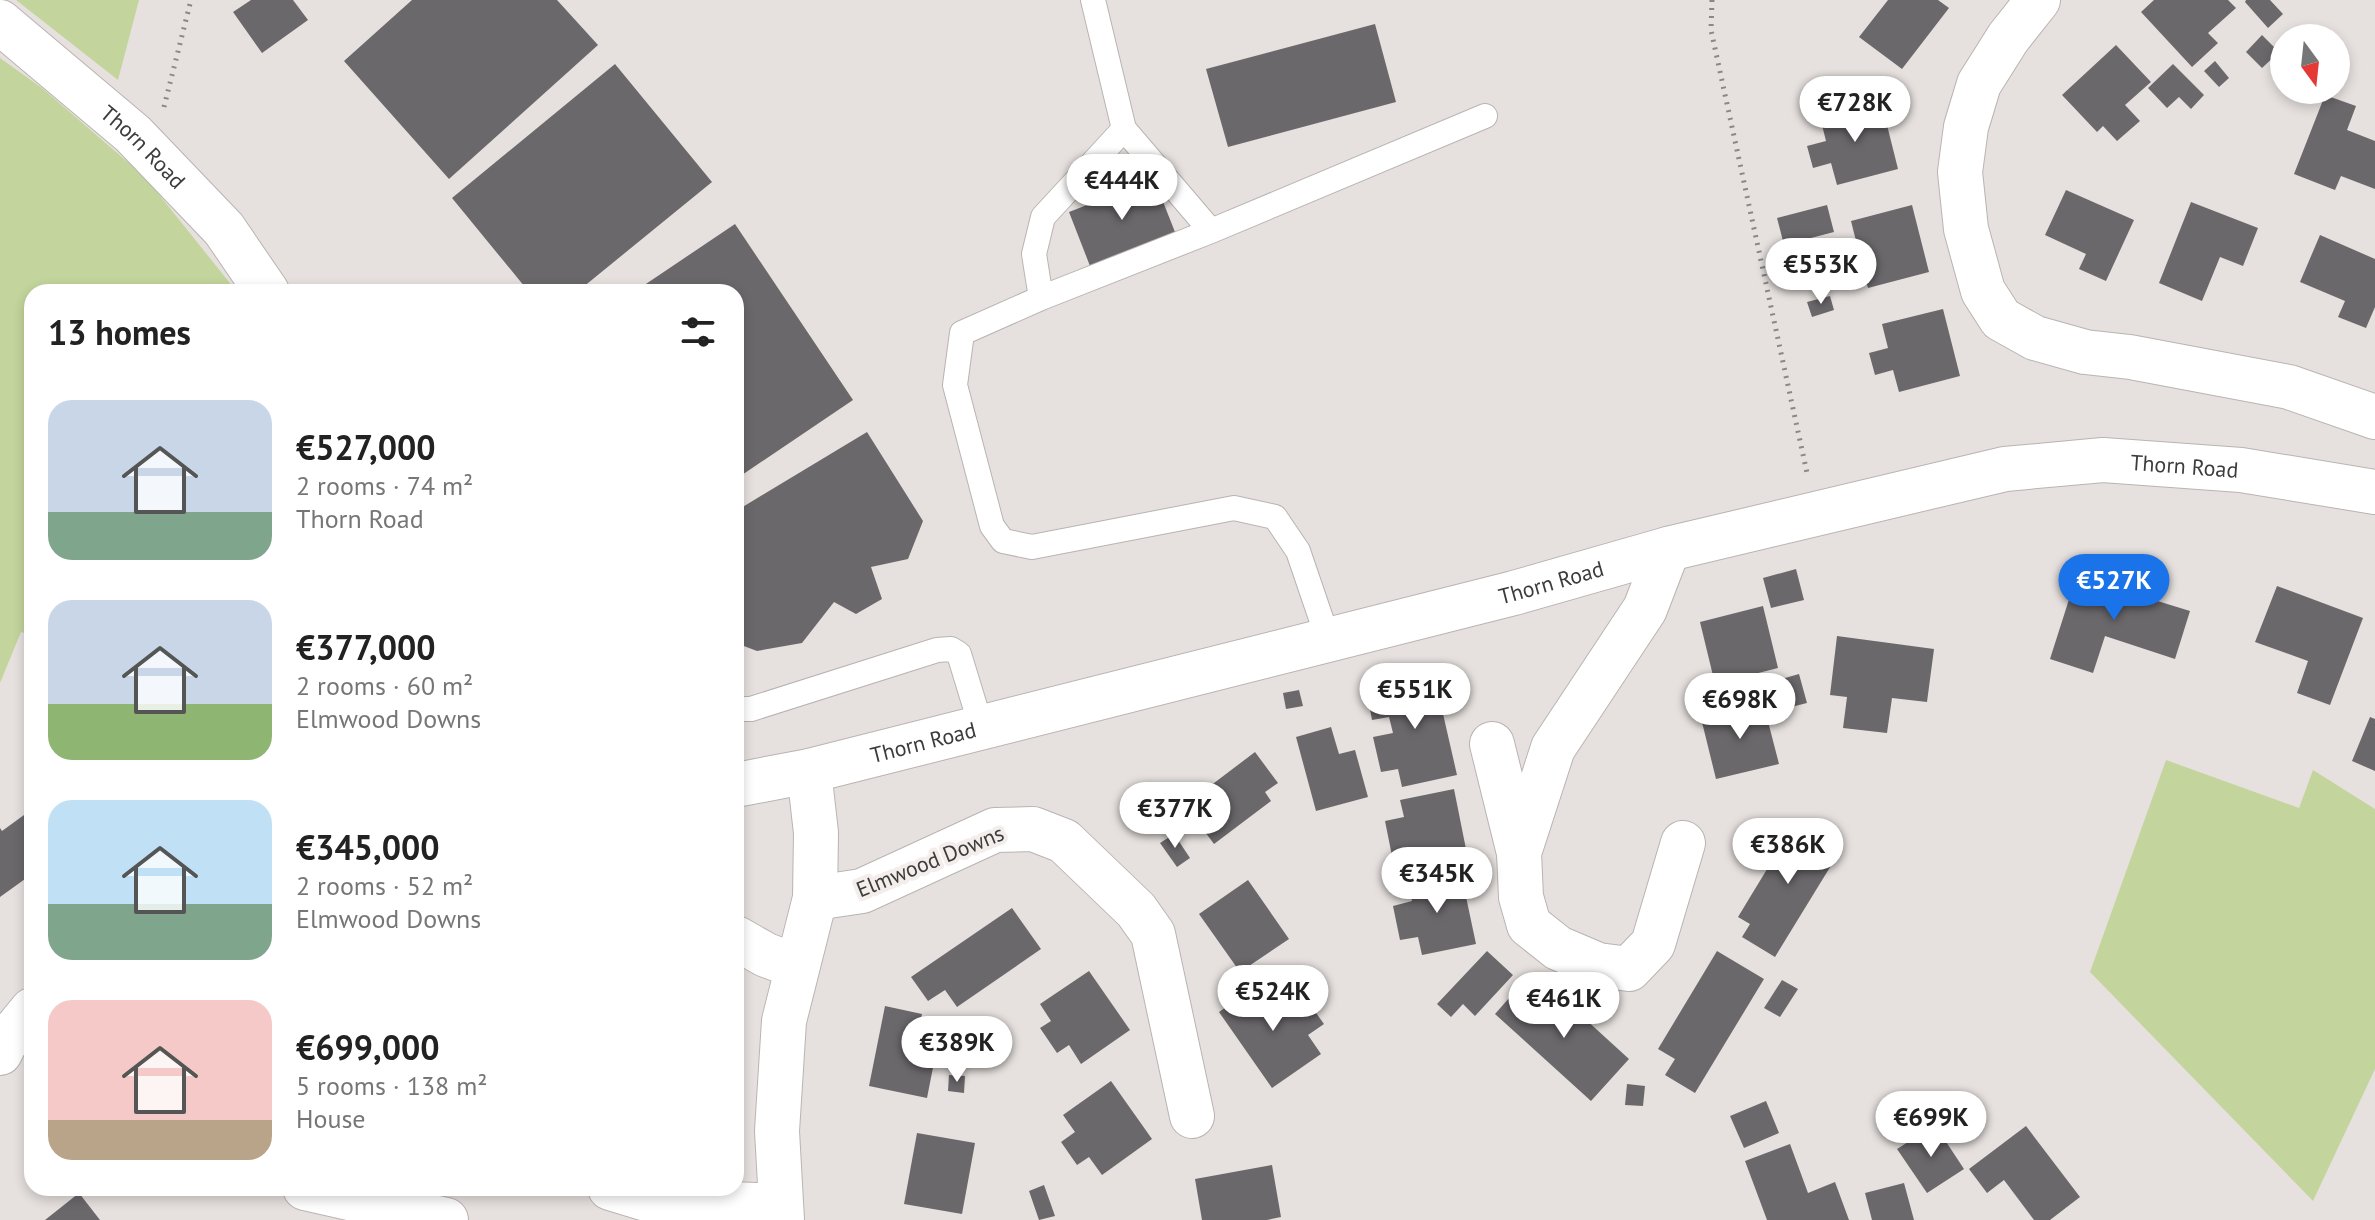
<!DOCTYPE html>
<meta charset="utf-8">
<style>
body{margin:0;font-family:"PT Sans",sans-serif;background:#f6f6f6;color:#222;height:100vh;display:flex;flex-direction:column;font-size:30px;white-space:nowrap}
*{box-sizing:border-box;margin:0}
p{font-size:26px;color:#767676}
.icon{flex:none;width:44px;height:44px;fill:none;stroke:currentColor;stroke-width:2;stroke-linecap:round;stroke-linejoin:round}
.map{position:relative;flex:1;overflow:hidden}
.sheet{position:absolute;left:24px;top:284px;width:720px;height:912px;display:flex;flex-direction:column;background:#fff;border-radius:24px;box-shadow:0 4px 12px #0003}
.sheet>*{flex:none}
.needle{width:52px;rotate:165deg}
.fabs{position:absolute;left:2270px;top:24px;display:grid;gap:16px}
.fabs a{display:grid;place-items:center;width:80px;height:80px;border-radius:50%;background:#fff;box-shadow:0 4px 12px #0003;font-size:40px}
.price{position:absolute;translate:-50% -68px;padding:0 18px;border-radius:28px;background:#fff;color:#222;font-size:26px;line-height:52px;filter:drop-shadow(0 2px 4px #0008)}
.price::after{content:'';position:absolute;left:50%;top:48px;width:24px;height:18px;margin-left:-12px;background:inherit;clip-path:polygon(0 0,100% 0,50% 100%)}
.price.on{background:#1a73e8;color:#fff}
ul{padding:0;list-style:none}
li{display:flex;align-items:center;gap:24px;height:200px;padding:0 24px}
li span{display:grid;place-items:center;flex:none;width:224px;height:160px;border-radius:24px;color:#555}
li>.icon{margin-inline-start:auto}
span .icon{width:96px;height:96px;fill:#fffc;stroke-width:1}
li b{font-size:34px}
h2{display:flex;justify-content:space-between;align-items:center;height:96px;padding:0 24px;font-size:34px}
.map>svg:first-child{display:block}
.green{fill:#c3d59c}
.building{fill:#6b686b}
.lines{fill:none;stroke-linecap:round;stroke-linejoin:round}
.service-casing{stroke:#b9b4b1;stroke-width:26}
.minor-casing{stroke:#b9b4b1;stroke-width:46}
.path{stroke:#8a8785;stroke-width:5;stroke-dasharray:2 6;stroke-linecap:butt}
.service{stroke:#fff;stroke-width:24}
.minor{stroke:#fff;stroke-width:44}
.labels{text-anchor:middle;stroke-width:8;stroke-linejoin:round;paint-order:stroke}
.street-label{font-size:22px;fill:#3e3c3b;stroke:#f3eeeb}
</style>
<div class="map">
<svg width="2375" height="1220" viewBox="0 0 2375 1220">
<rect width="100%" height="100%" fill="#e6e1de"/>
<path class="green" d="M16,0h123l-21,80z
M0,58l42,30 103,89 92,115h-205v344l-11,-4 -21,51z
M2166,760l133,48 14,-38 62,39v260l-62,132 -223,-229z"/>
<path class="building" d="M251,0h42l15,20 -46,33 -29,-41z
M412,0h145l41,45 -149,134 -105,-118z
M1888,0h50l11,8 -47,61 -43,-32z
M2154,0h74l8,8 -28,25 10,10 -26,24 -51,-55z
M2246,0h24l13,14 -15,14 -23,-26z
M1375,24l21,78 -168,45 -22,-78z
M2262,35l17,17 -17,16 -16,-16z
M2116,45l35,37 -26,23 15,16 -23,20 -14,-15 -6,6 -35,-37z
M2215,61l14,17 -10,9 -15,-16z
M615,64l97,118 -135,110h-48l-77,-94z
M2173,64l31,31 -13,14 -12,-12 -12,11 -19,-20z
M2325,95l31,11 -9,24 28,11v48l-34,-13 -6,14 -41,-16z
M1881,101l17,68 -61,16 -6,-22 -18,5 -6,-22 19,-5 -6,-24z
M1154,179l21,53 -85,34 -21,-54z
M2066,190l68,30 -28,61 -27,-12 7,-15 -41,-19z
M2191,202l67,26 -15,38 -23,-9 -18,44 -43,-18z
M1827,205l7,27 -50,13 -7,-27z
M1912,205l17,67 -61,16 -6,-21 -18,5 -6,-22 19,-5 -6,-24z
M735,224l118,176 -117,79v-187h-102z
M2320,235l55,24v48l-9,21 -28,-11 7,-16 -45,-19z
M1830,296l4,14 -22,7 -5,-15z
M1943,309l17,67 -61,16 -6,-22 -18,5 -6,-22 19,-5 -6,-24z
M867,432l56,89 -15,38 -37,8 11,32 -26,15 -22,-12 -32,41 -45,8 -21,-8v-132z
M2079,568l48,15 -2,8 65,20 -15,48 -70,-23 -12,37 -43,-14z
M1796,569l8,31 -33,8 -8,-30z
M2277,586l86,32 -33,87 -33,-12 11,-32 -53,-19z
M1763,606l15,62 -63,16 -15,-62z
M1837,636l97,13 -7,53 -35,-4 -5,35 -44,-5 4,-31 -17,-2z
M1799,674l8,29 -32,8 -7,-28z
M1449,676l6,26 -14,3 16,70 -55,12 -4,-18 -17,3 -8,-35 20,-4 -4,-16 -17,3 -5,-27z
M1299,690l4,16 -17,3 -3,-16z
M1763,702l16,62 -63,15 -15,-61z
M2370,717l5,2v52l-23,-10z
M1331,727l8,27 16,-4 13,47 -52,14 -20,-74z
M1255,752l23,31 -13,9 6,9 -57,43 -29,-39z
M1454,789l14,70 -54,12 -4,-18 -18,3 -7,-35 19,-4 -4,-17z
M24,815l8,10v49l-32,23v-69l2,3z
M1798,818l45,28 -68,111 -33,-20 8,-13 -12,-7z
M1174,834l16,24 -13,9 -17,-24z
M1461,873l15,71 -54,11 -4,-18 -18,3 -7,-34 19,-5 -4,-17z
M1248,880l41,59 -49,33 -41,-58z
M1012,908l29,41 -84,58 -12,-17 -17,11 -17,-24z
M1487,951l26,24 -38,41 -12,-12 -12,13 -14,-13z
M1717,951l47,28 -69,114 -30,-18 10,-16 -17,-10z
M1277,969l7,11 -11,7 -7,-11z
M1089,971l41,59 -49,34 -12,-19 -12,8 -17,-25 11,-7 -11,-17z
M1782,980l16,9 -18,28 -16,-9z
M1260,983l12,18 7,-5 12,19 18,-12 15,21 -16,11 13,19 -49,34 -53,-76z
M1549,986l80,73 -38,42 -96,-87 22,-25 16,14z
M885,1006l37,8 -2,9 21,4 -14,71 -58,-12z
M949,1075l16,1 -1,17 -16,-2z
M1111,1081l41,58 -50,36 -13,-18 -12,8 -16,-23 14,-10 -12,-17z
M1627,1084l18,2 -2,20 -18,-1z
M1766,1101l13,32 -35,15 -14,-32z
M1935,1125l29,44 -37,24 -30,-44z
M2026,1126l54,71 -30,23h-16l-30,-40 -17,13 -18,-24z
M917,1133l58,10 -13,71 -58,-10z
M1790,1144l18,49 27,-11 14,38h-82l-22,-59z
M1272,1165l9,52 -14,3h-65l-7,-41z
M1904,1183l10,37h-42l-7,-27z
M1044,1185l11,31 -16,4 -10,-29z
M79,1193l21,27h-55z"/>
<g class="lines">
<defs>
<path id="service" d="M1093,0l31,129 87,102
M1041,298l-7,-44 9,-37 81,-88
M1328,639l-30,-88 -23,-34 -41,-9 -202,39 -29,-6 -11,-15 -37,-141 7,-52 79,-35 170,-67 274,-115
M736,709h15l186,-59 14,-1 8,5 22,72"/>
<g id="minor">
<path d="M2038,0l-30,38 -29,46 -13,43 -6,45 6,57 17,62 18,28 34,19 50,14 45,5 159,30 86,30"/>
<path id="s1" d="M0,22l133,112 91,95 43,63"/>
<path d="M1668,549l-23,60 -92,139 -34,105 2,44 8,28 29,23 40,17 31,4 24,-25 30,-101"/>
<path d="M1492,744l27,109"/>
<path id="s2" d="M736,785l73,-14 705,-178 154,-44 337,-80 98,-9 138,10 134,22"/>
<path d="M815,898l47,-7 133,-61 38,-1 31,12 72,69 17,24 39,182"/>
<path d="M736,938l30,17 30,11"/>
<path d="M0,1053l5,-10 27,-33"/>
<path d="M305,1188l141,32"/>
<path d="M610,1188l43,13 127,5"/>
<path d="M782,1220l-5,-89 7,-110 31,-123 1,-65 -7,-62"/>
</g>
</defs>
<use href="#service" class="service-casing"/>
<use href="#minor" class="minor-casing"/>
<path class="path" d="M1712,0l-1,30 96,443
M164,107l27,-107"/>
<use href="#service" class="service"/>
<use href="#minor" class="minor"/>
</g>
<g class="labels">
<g class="street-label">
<text dy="8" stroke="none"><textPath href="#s1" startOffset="190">Thorn Road</textPath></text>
<text dy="8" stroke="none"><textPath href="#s2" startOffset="1488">Thorn Road</textPath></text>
<text dy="8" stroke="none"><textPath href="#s2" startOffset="840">Thorn Road</textPath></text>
<text dy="8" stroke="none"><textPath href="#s2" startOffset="192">Thorn Road</textPath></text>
<text transform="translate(930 861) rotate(-22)" y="8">Elmwood Downs</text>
</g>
</g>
</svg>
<div class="fabs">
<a><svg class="needle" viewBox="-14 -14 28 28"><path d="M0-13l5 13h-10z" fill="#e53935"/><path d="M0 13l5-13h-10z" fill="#767676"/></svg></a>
</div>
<b class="price" style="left:1855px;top:144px">€728K</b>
<b class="price" style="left:1122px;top:222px">€444K</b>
<b class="price" style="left:1821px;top:306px">€553K</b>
<b class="price on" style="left:2114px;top:622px">€527K</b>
<b class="price" style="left:1415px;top:731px">€551K</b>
<b class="price" style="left:1740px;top:741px">€698K</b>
<b class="price" style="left:1175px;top:850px">€377K</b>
<b class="price" style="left:1788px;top:886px">€386K</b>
<b class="price" style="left:1437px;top:915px">€345K</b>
<b class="price" style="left:1273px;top:1033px">€524K</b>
<b class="price" style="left:1564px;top:1040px">€461K</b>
<b class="price" style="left:957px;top:1084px">€389K</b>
<b class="price" style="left:1931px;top:1159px">€699K</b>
<section class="sheet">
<h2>13 homes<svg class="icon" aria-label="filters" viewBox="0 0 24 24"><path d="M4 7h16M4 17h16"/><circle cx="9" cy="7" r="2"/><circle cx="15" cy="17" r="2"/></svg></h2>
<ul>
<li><span style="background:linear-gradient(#c9d6e8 70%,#7fa58c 0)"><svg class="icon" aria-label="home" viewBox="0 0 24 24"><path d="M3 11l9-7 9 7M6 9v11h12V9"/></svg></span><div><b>€527,000</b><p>2 rooms · 74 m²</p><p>Thorn Road</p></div></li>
<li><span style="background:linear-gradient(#c9d6e8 65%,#8fb573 0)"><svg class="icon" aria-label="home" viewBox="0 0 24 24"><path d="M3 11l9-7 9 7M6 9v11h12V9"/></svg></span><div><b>€377,000</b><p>2 rooms · 60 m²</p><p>Elmwood Downs</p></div></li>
<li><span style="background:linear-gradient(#bfe0f5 65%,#7fa58c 0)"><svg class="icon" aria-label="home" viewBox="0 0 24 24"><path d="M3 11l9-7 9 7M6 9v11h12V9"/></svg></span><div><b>€345,000</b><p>2 rooms · 52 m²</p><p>Elmwood Downs</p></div></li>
<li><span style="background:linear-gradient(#f6c9c9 75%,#b9a48a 0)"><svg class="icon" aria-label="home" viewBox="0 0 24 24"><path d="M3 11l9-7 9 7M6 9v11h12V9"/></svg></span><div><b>€699,000</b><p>5 rooms · 138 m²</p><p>House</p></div></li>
</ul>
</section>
</div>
